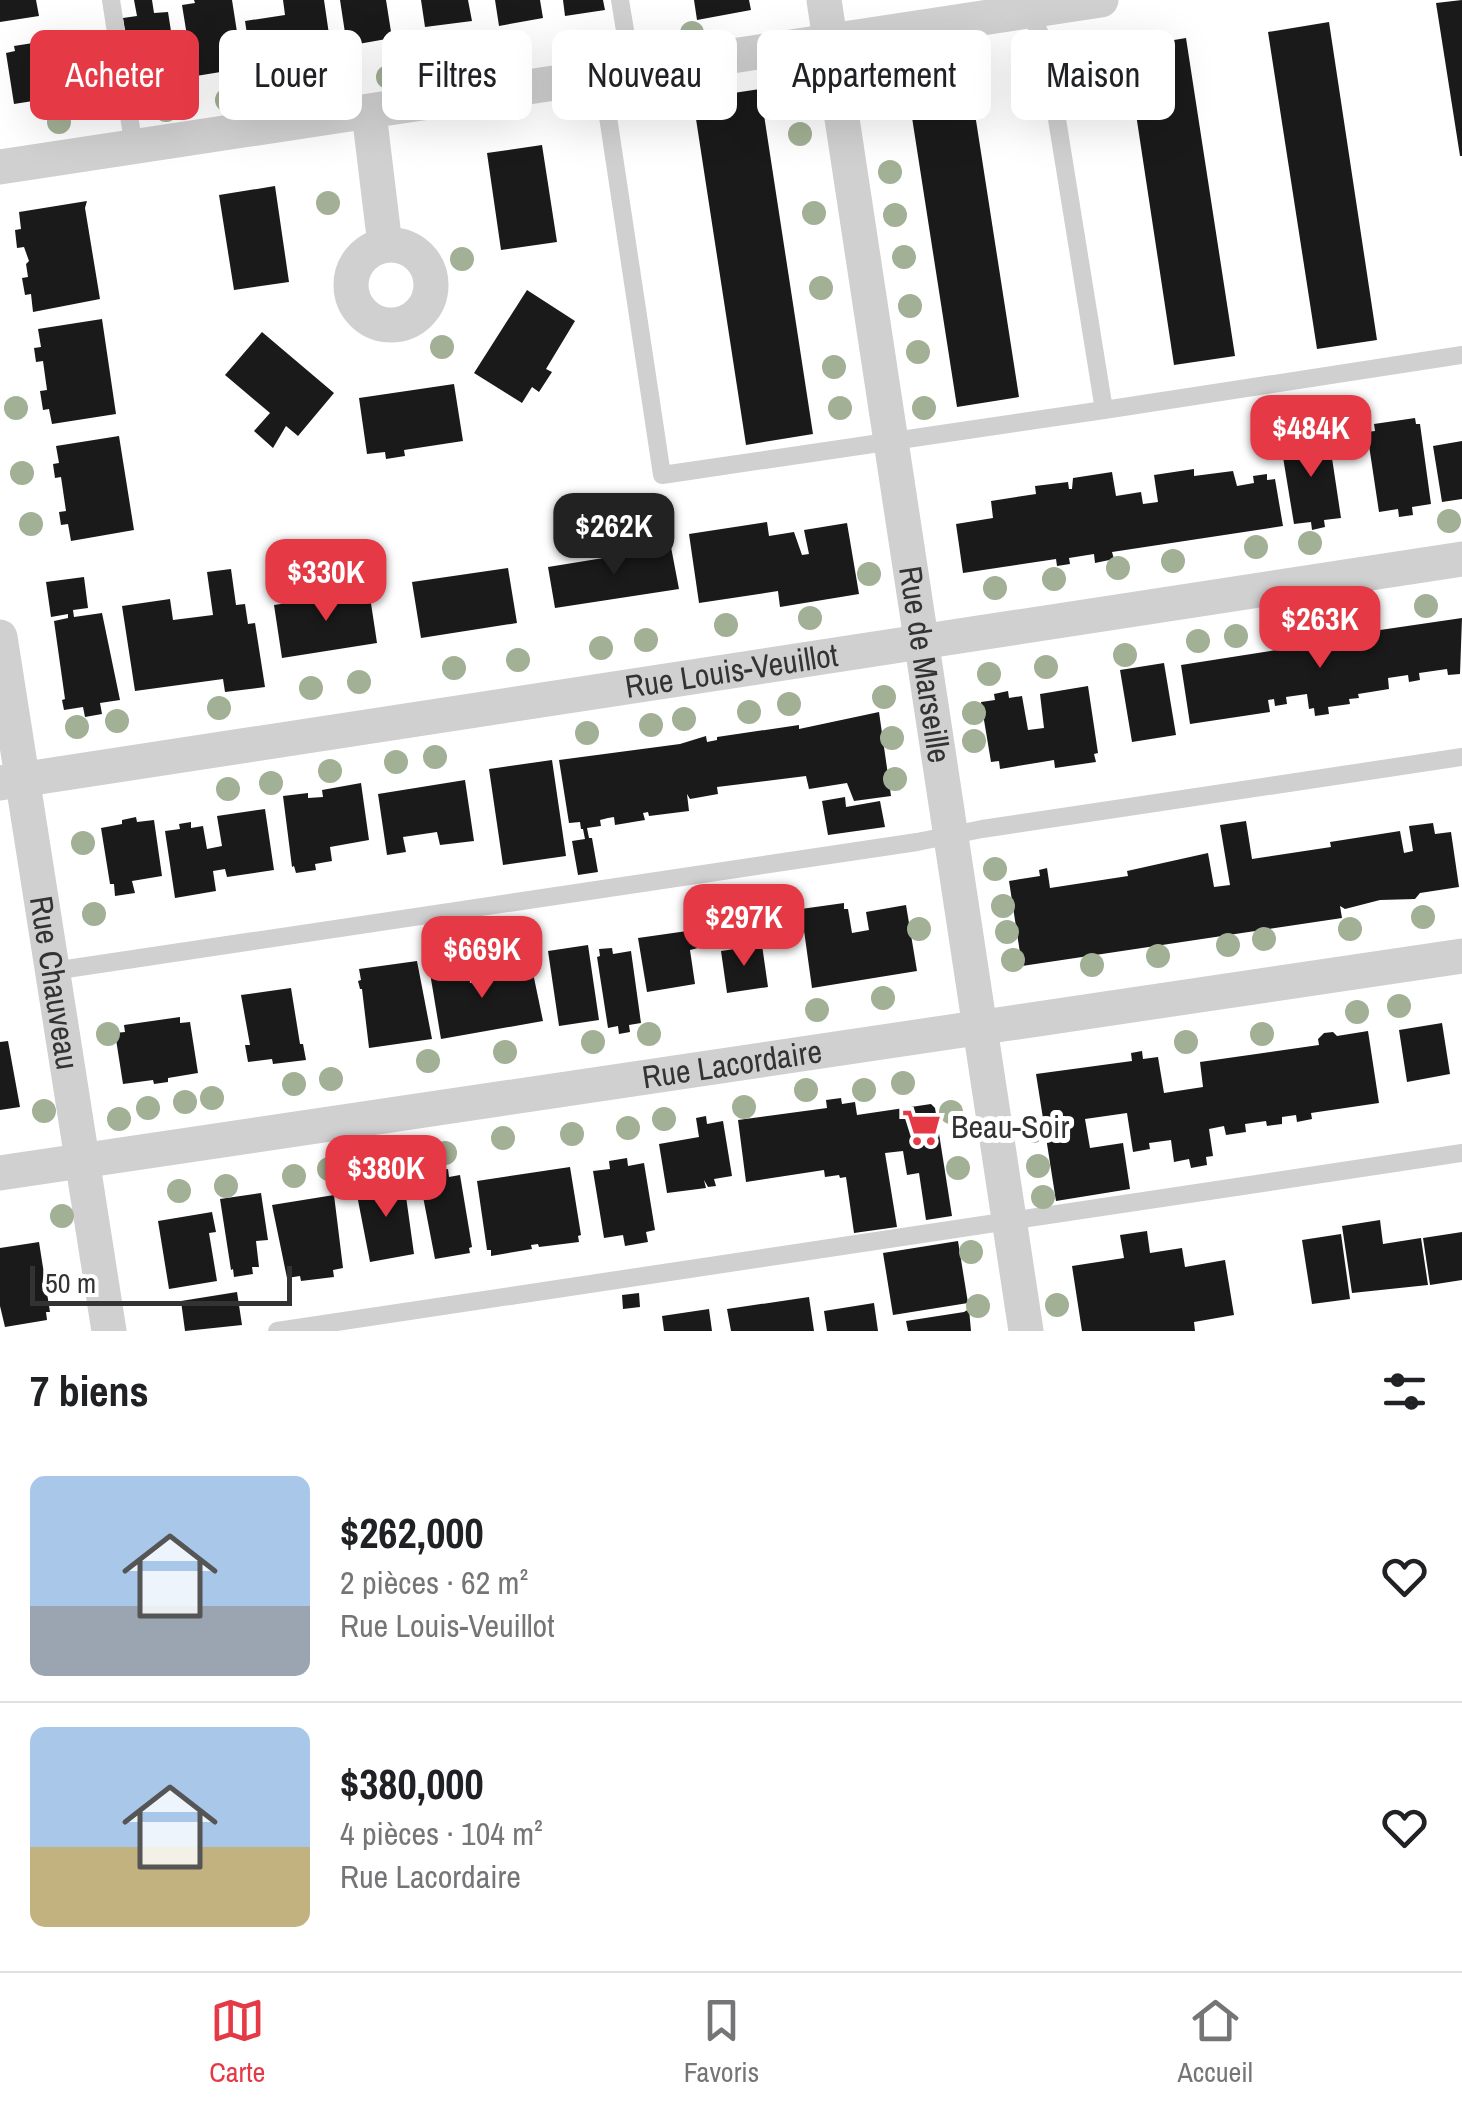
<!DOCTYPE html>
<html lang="fr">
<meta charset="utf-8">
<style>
body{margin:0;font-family:"Archivo Narrow",sans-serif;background:#f2f2f2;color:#202124;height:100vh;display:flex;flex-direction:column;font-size:38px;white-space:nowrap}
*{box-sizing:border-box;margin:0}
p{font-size:32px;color:#757577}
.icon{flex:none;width:55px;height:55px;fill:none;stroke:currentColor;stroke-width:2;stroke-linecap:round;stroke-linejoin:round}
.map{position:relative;height:1331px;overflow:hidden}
.panel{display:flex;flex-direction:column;background:#fff;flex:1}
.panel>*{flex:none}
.guide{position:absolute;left:30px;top:30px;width:1402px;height:90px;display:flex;gap:20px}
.scale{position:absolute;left:30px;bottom:25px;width:262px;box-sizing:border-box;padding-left:10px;border:5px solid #333;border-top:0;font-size:28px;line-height:35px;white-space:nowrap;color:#333;-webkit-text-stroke:8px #fff;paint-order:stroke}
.price{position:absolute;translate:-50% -85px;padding:0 22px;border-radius:20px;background:#e63946;color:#fff;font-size:32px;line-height:65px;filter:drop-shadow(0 2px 5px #0008)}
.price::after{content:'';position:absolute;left:50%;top:60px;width:30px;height:22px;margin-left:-15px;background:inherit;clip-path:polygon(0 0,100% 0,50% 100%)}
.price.active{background:#222;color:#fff}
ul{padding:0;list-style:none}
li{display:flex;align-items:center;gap:30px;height:250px;padding:0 30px}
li+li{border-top:2px solid #e0e0e0}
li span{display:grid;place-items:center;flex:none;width:280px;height:200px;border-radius:15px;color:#555}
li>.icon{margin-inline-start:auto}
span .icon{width:120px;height:120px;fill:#fffc;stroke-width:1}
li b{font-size:42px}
h2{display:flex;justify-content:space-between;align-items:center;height:120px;padding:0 30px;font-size:42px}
.pill{padding:0 35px;border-radius:15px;background:#fff;box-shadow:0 10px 40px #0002;font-size:35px;line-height:90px}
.pill.active{background:#e63946;color:#fff}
.menu{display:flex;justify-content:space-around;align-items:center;height:140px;border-top:2px solid #e0e0e0;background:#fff;font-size:28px;color:#757577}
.menu a{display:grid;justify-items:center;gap:5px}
.menu .active{color:#e63946}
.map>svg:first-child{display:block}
.building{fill:#1a1a1a}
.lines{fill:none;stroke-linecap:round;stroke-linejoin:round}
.service{stroke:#d0d0d0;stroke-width:18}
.minor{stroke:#d0d0d0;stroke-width:35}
.tree{fill:#a2b095}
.labels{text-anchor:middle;stroke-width:10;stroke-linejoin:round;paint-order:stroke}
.street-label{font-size:32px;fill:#333;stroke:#fff}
.poi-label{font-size:32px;fill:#333;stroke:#fff;text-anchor:start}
</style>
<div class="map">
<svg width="1462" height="1331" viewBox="0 0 1462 1331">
<rect width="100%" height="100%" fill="#fff"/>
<path class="building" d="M0,0h36l3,16 -39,6z
M134,0h18l2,13 14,-1 11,70 -44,7 -12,-71 14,-2z
M194,0h38l10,64 -3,5 -43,7v-4l-3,1 -11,-68 13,-2z
M283,0h41l7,48 -4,3 -32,5 -4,-3 -3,4 -33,5 -4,-2 -6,-39 40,-6z
M340,0h46l6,38 -45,8z
M421,0h47l4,21 -47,6z
M495,0h45l3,18 -44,8z
M563,0h40l2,10 -40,6z
M694,0h55l2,10 -54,10z
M1462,0v156h-2l-24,-153z
M1329,22l48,318 -60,9 -49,-317z
M1186,38l49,318 -61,9 -48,-317z
M93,40l7,47 -17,3 1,3 -70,11 -8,-51 9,-2 -1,-5 19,-3 1,6z
M966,56l53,341 -62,10 -53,-341z
M760,89l53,345 -67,11 -52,-339 -6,1 -1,-7z
M542,145l15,97 -56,8 -14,-97z
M275,186l14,96 -55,8 -15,-95z
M87,201l-2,7 15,91 -67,13 -2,-18 -6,1 -3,-17 6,-1 -2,-13 3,-3 -5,-14 -7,1 -2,-18 6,-1 -2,-17z
M527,290l48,31 -29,48 6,3 -13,20 -7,-5 -10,16 -48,-30z
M102,319l14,95 -64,10 -3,-15 -6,1 -3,-19 7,-1 -4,-29 -7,1 -2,-14 7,-1 -3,-18z
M262,332l72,61 -36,43 -12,-10 -13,22 -19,-17 16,-18 -45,-38z
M454,384l9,57 -59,9 1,6 -19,3 -1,-7 -18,2 -8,-56z
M1415,418l1,6h4l11,80 -19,3 1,8 -14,2 -1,-8 -19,3 -12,-80 8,-1 -1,-7z
M1317,432l1,8 11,-2 12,80 -17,2 1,7 -13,3 -1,-8 -17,2 -13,-79 7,-1 -1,-7z
M119,436l15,94 -63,11 -3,-17 -7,1 -2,-13 7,-1 -5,-34 -6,1 -2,-14 6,-1 -3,-17z
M1462,441v58l-20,3 -9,-56z
M1194,469v7l39,-5 4,15 17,-3 -1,-7 14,-2v6l8,-1 8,47 -171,26 2,7 -19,4 -1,-9 -25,4 1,6 -13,2 -1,-7 -93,14 -7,-49 37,-6 -2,-17 45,-7 -1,-8 33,-4 1,7h3l1,-11 39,-6 4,24 25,-4 2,12 15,-2 -4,-27z
M767,522l2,14 25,-4 8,23 7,-1 -5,-24 43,-7 12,71 -79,13 -2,-16 -79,12 -10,-69z
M671,547l8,42 -124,19 -7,-41z
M508,568l9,55 -96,15 -9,-56z
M231,569l5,36 9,-1 3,20 7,-1 10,64 -40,5 -2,-13 -88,12 -13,-85 48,-7 3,21 40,-5 -6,-43z
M84,577l4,31 -15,2 1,7 28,-4 18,87 -20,3 2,11 -17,3 -2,-10 -19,3 -2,-10 3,-1 -11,-78 14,-3v-4l-17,3 -5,-35z
M369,590l8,53 -95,15 -8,-53z
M1462,618l-2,56 -12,1 -1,-6 -28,4 1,7 -11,2 -1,-7 -20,3 1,11 -31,5 1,4 -10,1 1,5 -22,3 1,7 -14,2 -1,-8 -5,1 -2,-15 -21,3 1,7 -12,2 -1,-7 -6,1 2,12 -80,12 -9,-59 160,-25 5,-6 12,2 22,-3v-3z
M1164,663l12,72 -44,7 -12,-72z
M1088,686l10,67 -4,1 2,8 -41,6 -1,-8 -54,9 -1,-8 -8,1 -10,-60 14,-2 -1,-6 14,-3 1,7 13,-2 6,34 16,-2 -4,-34z
M879,712l12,84 -37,5 -7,-18 -38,6 -3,-13 -89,11 1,7 -28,5 -3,-5 2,17 -40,5 -1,-4 -5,1 2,7 -30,5 -1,-8 -6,1 -8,2 1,6 -14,2 2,10h3l6,34 -20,3 -6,-34 13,-2 -2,-10h-2l-1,-7 -11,1 -10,-63 121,-16 26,-8 1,6 10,-2v-3l82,-12v4z
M552,760l14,96 -63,9 -14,-96z
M465,780l9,61 -34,4 -3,-13 -34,5 3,15 -19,3 -9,-61z
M361,783l8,57 -39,7 2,14 -17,3 1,6 -20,3 -2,-7 -2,1 -9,-71 25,-3v5l15,-1 -1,-7z
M845,797l1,10 34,-6 5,26 -57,8 -6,-34z
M265,809l9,61 -47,7 -2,-8 -12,2 3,20 -41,7 -10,-67 15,-2 -1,-5 12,-2v6l12,-2 4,23 15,-3 -5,-30z
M136,817l1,5 17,-2 8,56 -30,5 3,12 -20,3 -1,-12h-4l-9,-56 21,-4v-4z
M1246,821l6,38 79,-12 -1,-5 70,-11 4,22 9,-2 -4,-25 24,-3 2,11 16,-2 8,55 -39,6 -5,6 -35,1 -35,9 -5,-3 2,12 -320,48 -13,-85 31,-5 -1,-6 8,-2 3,20 78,-12 -1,-5 81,-18 6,34 16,-2 -10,-60z
M844,903v6h4l4,24 17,-3 -3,-18 40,-7 11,66 -105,17 -11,-79z
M687,931l1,5 8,-1 2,13 -8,2 5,34 -48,8 -9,-54z
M588,945l11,75 -40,6 -11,-75z
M762,945l6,42 -41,6 -6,-42z
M612,948l1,6 18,-3 10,72 -12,2 1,7 -11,2 -1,-8 -10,2 -11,-71 3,-1 -1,-7z
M467,960l3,23 63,-10 10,48 -102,18 -12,-72z
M417,961l15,78 -63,9 -7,-59h-2l-2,-8 3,-1 -2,-11z
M291,988l9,56h3l3,16 -33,4 -1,-5 -24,3 -3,-17h5l-9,-50z
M180,1017v6l10,-1 8,51 -30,5v4l-14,2 -1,-4 -30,4 -8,-51 10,-1 -1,-7z
M1442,1023l8,51 -43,8 -8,-52z
M1368,1031l11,72 -68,10 1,6 -15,3 -1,-7 -14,2v7l-15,2 -1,-5 -21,3 1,8 -20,3 -2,-9 -15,3 4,27 -7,1 1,8 -16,3 -2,-9 -15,3 -3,-22 -22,3 1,6 -17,3 -6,-39 -42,6 5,29 33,-5 7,46 -74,12 -20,-127 96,-13 -1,-8 11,-2 1,8 15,-2 6,36 39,-6 -3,-25 119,-17 -1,-6 6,-6 9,-1 4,4z
M8,1041l12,66 -20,3v-68z
M841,1098l1,6 13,-2 2,13 74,-11 4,4 17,108 -26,4 -7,-47 -12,2 -4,-24 -18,2 12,74 -43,6 -8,-56 -6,1 -1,-3 -14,2 -1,-7 -78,12 -8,-62 89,-12 -1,-8z
M706,1116l1,8 16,-3 9,55 -18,3 2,7 -8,1 -4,-7 2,8 -39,5 -8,-49 40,-7 -3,-19z
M627,1158l1,8 16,-3 11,67 -9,2 2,10 -23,4 -2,-11 -19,3 -11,-67 17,-2 -1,-8z
M570,1167l11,68 -3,1 1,6 -40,5 -1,-3 -7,1 1,4 -41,7v-6h-4l-10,-69z
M448,1169l1,8 11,-2 12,72 -3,1 1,5 -35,6 -15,-78 13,-3 -1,-7z
M388,1177l1,8 15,-3 10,72 -44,8 -14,-72 17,-3 -1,-7z
M261,1193l7,47 -12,1 3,26h-7l1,7 -19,3 -1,-8 -2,1 -11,-71z
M334,1195l9,73 -10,2 1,7 -33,4 -1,-5 -13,2 -15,-73z
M212,1212l4,20 -7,1 8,48 -48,8 -11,-68z
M1380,1220l3,24 38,-6 7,47 -76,8 -10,-67z
M1147,1231l3,22 32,-5 3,19 40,-7 9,55 -40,7 1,9h-113l-10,-65 52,-8 -4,-23z
M1462,1232v48l-32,5 -7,-47z
M1341,1234l9,65 -38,5 -10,-64z
M958,1241l10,62 -75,12 -10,-62z
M39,1242l11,70h-4l1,8 -42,7 -5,-21v-58z
M237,1292l5,33 -57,6 -4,-30z
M639,1293l1,14 -17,2 -1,-14z
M809,1297l5,34h-83l-4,-22z
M874,1303l4,28h-51l-3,-20z
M709,1309l3,22h-48l-2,-15z
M969,1309l2,22h-63l-2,-10 58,-9z"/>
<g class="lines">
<path class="service" d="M111,0l23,148
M620,0l12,73
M602,77l60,398 442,-65 -59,-365 -17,-37
M1104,410l358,-55
M53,971l864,-129 65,-13 480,-72
M277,1331l1185,-178"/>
<g class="minor">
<path id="s1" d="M824,0l202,1331"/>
<path d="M369,113l16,132"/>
<path d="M0,167l1101,-167"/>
<circle cx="391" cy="285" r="40"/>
<path id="s2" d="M0,637l109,694"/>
<path id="s3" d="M0,783l1462,-224"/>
<path id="s4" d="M0,1173l1462,-217"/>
</g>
</g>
<g class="tree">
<circle cx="692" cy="33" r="12"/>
<circle cx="570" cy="52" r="12"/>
<circle cx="519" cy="58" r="12"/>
<circle cx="459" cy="67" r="12"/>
<circle cx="388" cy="77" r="12"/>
<circle cx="277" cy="89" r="12"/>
<circle cx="227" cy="100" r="12"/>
<circle cx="881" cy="104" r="12"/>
<circle cx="166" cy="110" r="12"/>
<circle cx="59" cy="122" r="12"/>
<circle cx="800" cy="134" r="12"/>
<circle cx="890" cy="172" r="12"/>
<circle cx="328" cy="203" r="12"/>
<circle cx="814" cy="213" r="12"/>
<circle cx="895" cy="215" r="12"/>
<circle cx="904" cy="257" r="12"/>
<circle cx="462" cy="259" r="12"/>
<circle cx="821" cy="288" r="12"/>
<circle cx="910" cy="306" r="12"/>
<circle cx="442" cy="347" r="12"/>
<circle cx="918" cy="352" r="12"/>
<circle cx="834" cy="367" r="12"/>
<circle cx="16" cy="408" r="12"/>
<circle cx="840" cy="408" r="12"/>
<circle cx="924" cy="408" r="12"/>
<circle cx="22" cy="473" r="12"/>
<circle cx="1449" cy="521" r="12"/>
<circle cx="31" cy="524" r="12"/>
<circle cx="1310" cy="543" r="12"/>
<circle cx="1256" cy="547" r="12"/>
<circle cx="1173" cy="561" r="12"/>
<circle cx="1118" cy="568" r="12"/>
<circle cx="869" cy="574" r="12"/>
<circle cx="1054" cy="579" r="12"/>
<circle cx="995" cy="588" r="12"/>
<circle cx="1426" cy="606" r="12"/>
<circle cx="810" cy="618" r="12"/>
<circle cx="1343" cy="620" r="12"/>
<circle cx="726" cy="625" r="12"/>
<circle cx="1281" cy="628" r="12"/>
<circle cx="1236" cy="636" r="12"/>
<circle cx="646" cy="640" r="12"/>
<circle cx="1198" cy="641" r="12"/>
<circle cx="601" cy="648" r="12"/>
<circle cx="1125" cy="655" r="12"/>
<circle cx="518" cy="660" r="12"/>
<circle cx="1046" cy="667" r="12"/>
<circle cx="454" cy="668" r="12"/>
<circle cx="989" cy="674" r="12"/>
<circle cx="359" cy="682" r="12"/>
<circle cx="311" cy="688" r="12"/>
<circle cx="884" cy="697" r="12"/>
<circle cx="789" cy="704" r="12"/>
<circle cx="219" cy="708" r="12"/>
<circle cx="749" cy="712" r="12"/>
<circle cx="974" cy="713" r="12"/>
<circle cx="684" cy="719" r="12"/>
<circle cx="117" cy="721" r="12"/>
<circle cx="651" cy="725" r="12"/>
<circle cx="77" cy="727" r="12"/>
<circle cx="587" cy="733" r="12"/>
<circle cx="892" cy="738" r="12"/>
<circle cx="974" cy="741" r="12"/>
<circle cx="435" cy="757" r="12"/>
<circle cx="396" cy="762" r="12"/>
<circle cx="330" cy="771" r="12"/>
<circle cx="895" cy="779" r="12"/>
<circle cx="271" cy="783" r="12"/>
<circle cx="228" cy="789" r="12"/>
<circle cx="83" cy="843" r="12"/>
<circle cx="995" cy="869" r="12"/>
<circle cx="1003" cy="906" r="12"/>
<circle cx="94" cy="914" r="12"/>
<circle cx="1423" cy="917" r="12"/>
<circle cx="919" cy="929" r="12"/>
<circle cx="1350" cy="929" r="12"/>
<circle cx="1007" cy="932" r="12"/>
<circle cx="1264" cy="939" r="12"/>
<circle cx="1228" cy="945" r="12"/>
<circle cx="1158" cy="956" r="12"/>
<circle cx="1013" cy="960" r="12"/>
<circle cx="1092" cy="965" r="12"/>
<circle cx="883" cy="998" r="12"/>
<circle cx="1399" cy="1006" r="12"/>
<circle cx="817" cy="1010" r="12"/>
<circle cx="1357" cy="1012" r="12"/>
<circle cx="108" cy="1034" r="12"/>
<circle cx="649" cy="1034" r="12"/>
<circle cx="1262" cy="1034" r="12"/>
<circle cx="593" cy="1042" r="12"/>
<circle cx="1186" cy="1042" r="12"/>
<circle cx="505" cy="1052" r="12"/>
<circle cx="428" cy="1061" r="12"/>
<circle cx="331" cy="1079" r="12"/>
<circle cx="903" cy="1083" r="12"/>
<circle cx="294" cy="1084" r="12"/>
<circle cx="806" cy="1090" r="12"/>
<circle cx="864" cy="1090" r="12"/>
<circle cx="212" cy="1098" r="12"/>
<circle cx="185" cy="1102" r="12"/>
<circle cx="744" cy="1107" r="12"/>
<circle cx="148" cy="1108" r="12"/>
<circle cx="44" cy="1111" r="12"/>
<circle cx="951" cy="1112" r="12"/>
<circle cx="119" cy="1119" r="12"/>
<circle cx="664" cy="1119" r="12"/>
<circle cx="628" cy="1128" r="12"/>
<circle cx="1033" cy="1131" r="12"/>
<circle cx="572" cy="1134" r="12"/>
<circle cx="503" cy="1138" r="12"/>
<circle cx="445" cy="1153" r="12"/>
<circle cx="400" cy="1163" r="12"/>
<circle cx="1038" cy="1166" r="12"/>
<circle cx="958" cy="1168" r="12"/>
<circle cx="329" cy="1169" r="12"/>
<circle cx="294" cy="1176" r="12"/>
<circle cx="226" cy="1186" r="12"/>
<circle cx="179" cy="1191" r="12"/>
<circle cx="1043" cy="1197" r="12"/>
<circle cx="62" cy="1216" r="12"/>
<circle cx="971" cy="1252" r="12"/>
<circle cx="1057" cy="1305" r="12"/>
<circle cx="978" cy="1306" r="12"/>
</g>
<defs>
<symbol id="supermarket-bare" viewBox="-9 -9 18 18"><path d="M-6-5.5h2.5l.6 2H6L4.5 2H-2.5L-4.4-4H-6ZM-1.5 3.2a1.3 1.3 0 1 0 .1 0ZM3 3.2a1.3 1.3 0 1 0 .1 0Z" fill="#e63946" stroke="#fff" stroke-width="2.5" paint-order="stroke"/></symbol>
</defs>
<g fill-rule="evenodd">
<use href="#supermarket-bare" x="894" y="1100" width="55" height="55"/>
</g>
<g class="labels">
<g class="street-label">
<text dy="11" stroke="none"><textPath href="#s1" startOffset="672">Rue de Marseille</textPath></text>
<text dy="11" stroke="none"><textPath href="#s3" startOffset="740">Rue Louis-Veuillot</textPath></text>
<text dy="11" stroke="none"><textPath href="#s2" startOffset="350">Rue Chauveau</textPath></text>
<text dy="11" stroke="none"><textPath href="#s4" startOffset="740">Rue Lacordaire</textPath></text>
</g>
<g class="poi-label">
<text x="951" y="1138">Beau-Soir</text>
</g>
</g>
</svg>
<div class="scale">50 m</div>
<b class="price" style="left:1311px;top:480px">$484K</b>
<b class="price active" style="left:614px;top:578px">$262K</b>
<b class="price" style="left:326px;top:624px">$330K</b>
<b class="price" style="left:1320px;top:671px">$263K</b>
<b class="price" style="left:744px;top:969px">$297K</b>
<b class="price" style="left:482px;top:1001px">$669K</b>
<b class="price" style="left:386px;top:1220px">$380K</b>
<div class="guide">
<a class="pill active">Acheter</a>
<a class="pill">Louer</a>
<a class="pill">Filtres</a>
<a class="pill">Nouveau</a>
<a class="pill">Appartement</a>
<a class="pill">Maison</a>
</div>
</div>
<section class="panel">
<h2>7 biens<svg class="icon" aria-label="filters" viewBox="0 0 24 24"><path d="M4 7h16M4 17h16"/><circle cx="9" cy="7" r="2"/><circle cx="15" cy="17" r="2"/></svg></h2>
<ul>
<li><span style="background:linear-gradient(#a9c7e8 65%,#9aa5b1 0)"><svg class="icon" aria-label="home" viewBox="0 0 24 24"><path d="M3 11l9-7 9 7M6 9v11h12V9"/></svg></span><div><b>$262,000</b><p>2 pièces · 62 m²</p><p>Rue Louis-Veuillot</p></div><svg class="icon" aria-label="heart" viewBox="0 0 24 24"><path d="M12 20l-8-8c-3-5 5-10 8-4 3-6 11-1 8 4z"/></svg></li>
<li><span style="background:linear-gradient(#a9c7e8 60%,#c2b280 0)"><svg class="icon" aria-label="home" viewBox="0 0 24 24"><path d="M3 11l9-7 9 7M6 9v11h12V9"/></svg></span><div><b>$380,000</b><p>4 pièces · 104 m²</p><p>Rue Lacordaire</p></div><svg class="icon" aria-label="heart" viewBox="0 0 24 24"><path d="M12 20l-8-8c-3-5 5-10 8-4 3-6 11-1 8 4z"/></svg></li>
</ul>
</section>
<nav class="menu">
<a class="active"><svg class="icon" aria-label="map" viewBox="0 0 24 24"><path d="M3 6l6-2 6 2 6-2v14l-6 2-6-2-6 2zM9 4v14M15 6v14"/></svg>Carte</a>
<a><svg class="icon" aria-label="saved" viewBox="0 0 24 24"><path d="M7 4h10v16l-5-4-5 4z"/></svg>Favoris</a>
<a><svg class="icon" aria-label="home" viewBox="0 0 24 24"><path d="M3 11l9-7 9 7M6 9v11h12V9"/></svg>Accueil</a>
</nav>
